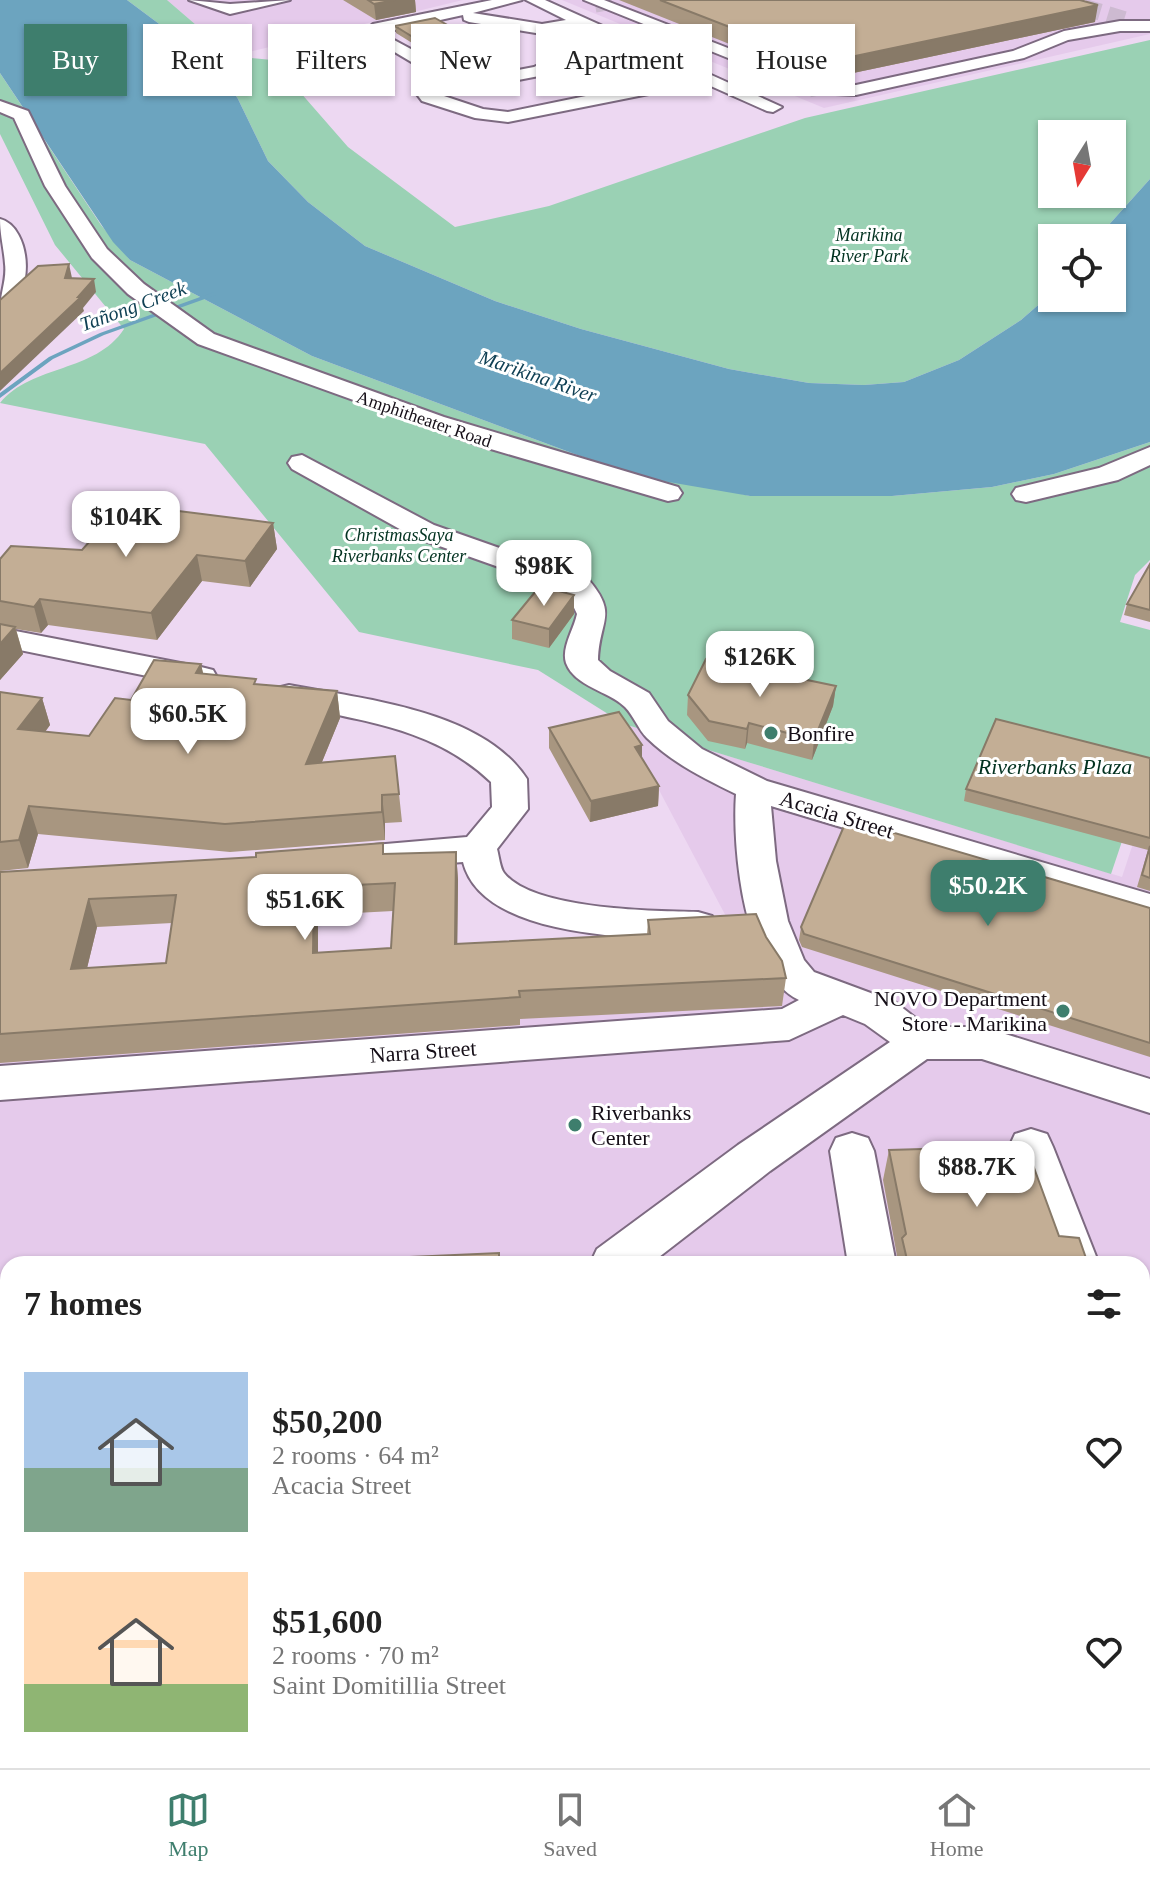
<!DOCTYPE html>
<meta charset="utf-8">
<style>
body{margin:0;font-family:Georgia,serif;background:#f2f2f2;color:#222;height:100vh;display:flex;flex-direction:column;font-size:30px;white-space:nowrap}
*{box-sizing:border-box;margin:0}
p{font-size:26px;color:#767676}
.icon{flex:none;width:44px;height:44px;fill:none;stroke:currentColor;stroke-width:2;stroke-linecap:round;stroke-linejoin:round}
.map{position:relative;flex:1;overflow:hidden}
.side{position:absolute;left:0px;top:1256px;width:1150px;height:512px;display:flex;flex-direction:column;background:#fff;border-radius:24px 24px 0 0;box-shadow:0 2px 6px #0004}
.side>*{flex:none}
.top-card{position:absolute;left:24px;top:24px;width:1102px;height:72px;display:flex;gap:16px}
.needle{width:52px;rotate:191deg}
.controls{position:absolute;left:1038px;top:120px;display:grid;gap:16px}
.controls a{display:grid;place-items:center;width:88px;height:88px;border-radius:0px;background:#fff;box-shadow:0 2px 6px #0004;font-size:40px}
.price{position:absolute;translate:-50% -68px;padding:0 18px;border-radius:16px;background:#fff;color:#222;font-size:26px;line-height:52px;filter:drop-shadow(0 2px 4px #0008)}
.price::after{content:'';position:absolute;left:50%;top:48px;width:24px;height:18px;margin-left:-12px;background:inherit;clip-path:polygon(0 0,100% 0,50% 100%)}
.price.on{background:#3e7e6d;color:#fff}
ul{padding:0;list-style:none}
li{display:flex;align-items:center;gap:24px;height:200px;padding:0 24px}
li span{display:grid;place-items:center;flex:none;width:224px;height:160px;border-radius:0px;color:#555}
li>.icon{margin-inline-start:auto}
span .icon{width:96px;height:96px;fill:#fffc;stroke-width:1}
li b{font-size:34px}
h2{display:flex;justify-content:space-between;align-items:center;height:96px;padding:0 24px;font-size:34px}
.tag{padding:0 28px;border-radius:0px;background:#fff;box-shadow:0 2px 6px #0004;font-size:28px;line-height:72px}
.tag.on{background:#3e7e6d;color:#fff}
.menu{display:flex;justify-content:space-around;align-items:center;height:112px;border-top:2px solid #e0e0e0;background:#fff;font-size:22px;color:#767676}
.menu a{display:grid;justify-items:center;gap:4px}
.menu .on{color:#3e7e6d}
.map>svg:first-child{display:block}
.built{fill:#e5caeb}
.green{fill:#9ad1b4;fill-rule:evenodd}
.water{fill:#6ca4bf}
.lines{fill:none;stroke-linecap:round;stroke-linejoin:round}
.stream{fill:#6ca4bf;fill-rule:evenodd}
.minor-tunnel{stroke:#cdbad1;stroke-width:17;stroke-dasharray:17 8;stroke-linecap:butt}
.minor-casing{stroke:#7d6a81;stroke-width:4}
.minor{fill:#fff;fill-rule:evenodd}
.wall{fill:#a89680;fill-rule:evenodd}
.shaded-wall{fill:#887a68}
.building{fill:#c3ae95;stroke:#887a68;stroke-width:2;fill-rule:evenodd}
.poi-dot{fill:#3e7e6d;stroke:#fff;stroke-width:3}
.labels{text-anchor:middle;stroke-width:6;stroke-linejoin:round;paint-order:stroke}
.far-park-label{font-size:18px;font-style:italic;fill:#023220;stroke:#fff}
.far-street-label{font-size:18px;fill:#150e17;stroke:#fff}
.far-water-label{font-size:20px;font-style:italic;fill:#104054;stroke:#fff}
.poi-label{font-size:22px;fill:#150e17;stroke:#fff;text-anchor:start}
.park-label{font-size:22px;font-style:italic;fill:#023220;stroke:#fff}
.street-label{font-size:22px;fill:#150e17;stroke:#fff}
</style>
<div class="map">
<svg width="1150" height="1768" viewBox="0 0 1150 1768">
<rect width="100%" height="100%" fill="#edd8f2"/>
<path class="built" d="M167,0h296l-231,56z
M562,0h588v34l-326,74z
M624,724l498,153 28,-85v976h-198l2,-8h188v-496h-1134v394l-8,1v-674l738,-46z"/>
<path class="green" d="M127,0h40l65,56 40,4 76,87 107,80 94,-21 256,-88 345,-78v139l-53,59h-45v55l-31,27 -62,40 -55,22 -40,3 -55,-2 -80,-14 -148,-40 -86,-28 -130,-55 -57,-44 -40,-41 -30,-62 -21,-32zM1052,134h60v60h-60z
M0,73l101,152 29,35 182,96 268,100 170,40h142l100,-9 62,-13 96,-32v118l-15,15 -15,47 30,8v128l-39,116 -487,-150 -86,-54 -179,-38 -154,-188 -205,-41c32,-39 95,-30 124,-74l-69,-84 -55,-111z"/>
<path class="water" d="M0,0h127l90,67 21,32 30,62 40,41 57,44 130,55 86,28 148,40 80,14 55,2 40,-3 55,-22 62,-40 31,-27v5h60v-60h-15l53,-59v263l-96,32 -62,13 -100,9h-142l-93,-16 -77,-24 -268,-100 -182,-96 -17,-18 -113,-169z"/>
<g class="lines">
<path class="stream" d="M214,292l2,1v2l-112,40 -51,24 -53,39v-5l49,-36 51,-24z"/>
<path class="minor-tunnel" d="M1060,0l69,21
M595,4l24,-4
M809,89l38,-8"/>
<defs>
<path id="minor" d="M189,0l41,4 60,-4 -60,14z
M492,0h30l-49,13 69,11 24,-4 -40,-20h19l237,107 -9,5 -6,-1 -63,-28 -196,39 -33,-4 -53,-17 -6,-8 19,-17 -69,-41 -1,-4 8,-7zM463,15l1,5 5,2 73,12 39,-7 28,13 -44,12 -31,15 -21,4h-50l-13,-1 -69,-37zM622,46l66,29 -180,37 -25,-3 -48,-16 15,-13 63,1 26,-5 38,-18z
M584,0h20l214,83 38,2 157,-34 51,-20 56,-10h30v10h-30l-52,9 -44,18 -168,37 -41,-2z
M0,101l28,10 37,75 42,63 37,35 70,50 230,83 234,70 4,6 -4,6 -10,2 -184,-54 -286,-103 -70,-50 -36,-36 -47,-72 -31,-68 -14,-6z
M0,219c32,8 37,82 0,91 0,-16 7,-31 5,-46 -1,-15 -5,-29 -5,-45z
M1150,447v18l-32,15 -92,22 -10,-2 -4,-6 4,-6 83,-20z
M302,455l132,70 154,54c31,36 11,41 10,81l12,11 39,22 19,28 34,28 65,32 383,113v26l-379,-114 5,55 12,60 16,39 10,12 81,30 32,25h56l167,52v34l-168,-54h-55l-157,112 -120,93h-60l7,-15 141,-104 152,-103 -25,-18 -22,-9 -54,25 -789,60v-34l782,-57 17,-9c-55,-26 -67,-151 -63,-206 -33,-16 -63,-31 -89,-56 -9,-9 -13,-22 -22,-31 -16,-16 -50,-20 -59,-44 -5,-15 8,-34 11,-49l-11,-23 -152,-54 -122,-68 -4,-6 4,-6z
M0,628l201,39 12,3 4,7 -4,7 -12,3 -201,-41z
M289,685c74,14 193,25 238,94l1,30 -31,40c2,7 3,19 7,24 29,37 149,38 194,39l14,4 6,10 -6,10 -14,4c-64,-2 -216,-2 -235,-78l-89,7 -13,-3 -6,-9 6,-9 13,-3 93,-8 25,-30 -1,-25c-61,-58 -136,-61 -214,-80l-5,-7 5,-7z
M1031,1129l16,5 6,13 46,117h-48l-42,-117 6,-13z
M852,1133l16,5 6,13 22,113h-48l-18,-113 6,-13z
M1150,1471v52l-8,1v-52z
M553,1760h60l2,8h-62z
M914,1760h60l1,8h-62z"/>
</defs>
<use href="#minor" class="minor-casing"/>
<use href="#minor" class="minor"/>
</g>
<path class="wall" d="M343,0h72l1,12 -40,8z
M619,0h461l15,22 -275,58z
M395,26l88,26 -45,7 -42,-26z
M273,523l4,26 -27,38 -48,-6 -45,59 -109,-15 -7,8 -25,-4 7,25 -23,26v-121l82,-9z
M1150,564v58l-26,-7 3,-11z
M574,614l-25,34 -37,-9v-19z
M201,664l2,10 54,10 80,7 3,27 -18,44 73,-6 7,66 -17,1v17l-155,12 -192,-18 -10,34 -28,3v-179l42,6 8,27 -5,7 44,4 42,-36z
M836,686l-3,20 -21,54 -65,-17 -2,6 -37,-8 -21,-26 1,-20z
M549,728l93,17v13l17,28 -1,20 -68,16 -41,-74z
M1150,758v133l-13,-4 11,-37 -184,-49 2,-12z
M456,852l2,28 -1,64 190,-9 1,-15 118,17 20,41 -4,28 -262,13v6l-520,38v-191l384,-18zM393,911l-2,37 -73,5v-38zM172,923l-6,40 -79,5 10,-41z
M1150,908v149l-348,-110 -3,-7 2,-13z
M889,1150l170,86 29,28h-193l2,-8 -14,-76z
M1150,1626v106l-8,1v-106z
M644,1760h169l2,8h-170z
M817,1760h83l-5,8h-68z"/>
<path class="shaded-wall" d="M395,0h20l1,12 -40,8 -2,-16z
M1098,5l-3,17 -275,58 2,-17z
M483,45v7l-45,7 -1,-7z
M69,264l3,14h-7z
M94,279l2,13 -13,16 1,3 -84,80v-18l78,-76z
M273,523l4,26 -27,38 -5,-26z
M197,555l5,26 -45,59 -6,-27z
M574,595v19l-25,34v-19z
M40,599l8,26 -7,8 -7,-26z
M15,627l8,27 -23,26v-36z
M201,664l6,27 -11,-18z
M836,686l-3,20 -21,54 2,-20z
M337,691l3,27 -30,73 -4,-27z
M42,698l8,27 -24,32 -8,-28z
M749,723l-2,20 -2,6 2,-20z
M642,745v20l-7,-18z
M659,786l-1,20 -68,16 1,-21z
M382,795l3,28v17l-3,-28z
M29,806l9,28 -10,34 -9,-28z
M456,852l2,28 -1,92 -2,-28z
M314,887l4,28v66l-5,-28z
M89,899l8,28 -17,70 -9,-28z
M345,1760h4v8h-4z"/>
<path class="building" d="M368,0h27l-21,4z
M660,0h420l18,5 -276,58z
M435,18l48,27 -46,7 -42,-26z
M69,264l-4,14 29,1 -16,18h3l-81,76v-73l38,-34z
M123,504l150,19 -28,38 -48,-6 -46,58 -111,-14 -6,8 -34,-6v-42l11,-13 71,4z
M1150,564v46l-23,-6z
M540,586l34,9 -25,34 -37,-9z
M0,624l15,3 -15,17z
M706,659l130,27 -22,54 -65,-17 -2,6 -38,-8 -21,-26z
M154,660l47,4 -5,9 60,6 -2,5 83,7 -31,73 89,-8 4,38 -17,1v17l-157,12 -196,-18 -10,34 -19,2v-150l42,6 -24,31 71,7 26,-38 16,2z
M619,712l23,33 -7,2 24,39 -68,15 -42,-73z
M996,719l154,39v80l-184,-49z
M847,819l303,89v135l-346,-109 -3,-7z
M383,843v11l73,-2 -1,92 195,-10 -2,-14 108,-6 10,23 16,24 4,17 -267,13 1,6 -520,37v-162l256,-15v-4zM395,883l-4,65 -78,5 1,-66zM176,895l-10,68 -95,6 18,-70z
M1150,846v32l-8,-3z
M1026,1146l33,90 20,2 9,26h-180l-6,-26 4,-4 -17,-84z
M499,1253v11h-134v-5z
M1150,1626v96l-8,1v-96z
M114,1760h231v8h-232z
M407,1760h128v2h-3v6h-125z
M648,1760h32l-32,3z
M768,1760h45l2,8h-45z
M845,1760h51l-4,8h-37z"/>
<g class="poi-dot">
<circle cx="771" cy="733" r="8"/>
<circle cx="1063" cy="1011" r="8"/>
<circle cx="575" cy="1125" r="8"/>
</g>
<g class="labels">
<g class="far-park-label">
<text x="869" y="241">Marikina<tspan x="869" dy="21">River Park</tspan></text>
<text x="399" y="541">ChristmasSaya<tspan x="399" dy="21">Riverbanks Center</tspan></text>
</g>
<g class="far-street-label">
<text transform="translate(424 419) rotate(19)" y="6">Amphitheater Road</text>
</g>
<g class="far-water-label">
<text transform="translate(133 306) rotate(-20)" y="7">Tañong Creek</text>
<text transform="translate(538 376) rotate(19)" y="7">Marikina River</text>
</g>
<g class="poi-label">
<text x="787" y="741">Bonfire</text>
<text x="1047" y="1006" text-anchor="end">NOVO Department<tspan x="1047" dy="25">Store - Marikina</tspan></text>
<text x="591" y="1120">Riverbanks<tspan x="591" dy="25">Center</tspan></text>
</g>
<g class="park-label">
<text x="1055" y="774">Riverbanks Plaza</text>
</g>
<g class="street-label">
<text transform="translate(837 814) rotate(17)" y="8">Acacia Street</text>
<text transform="translate(423 1051) rotate(-4)" y="8">Narra Street</text>
</g>
</g>
</svg>
<div class="controls">
<a><svg class="needle" viewBox="-14 -14 28 28"><path d="M0-13l5 13h-10z" fill="#e53935"/><path d="M0 13l5-13h-10z" fill="#767676"/></svg></a>
<a><svg class="icon" aria-label="locate" viewBox="0 0 24 24"><circle cx="12" cy="12" r="6"/><path d="M12 2v4M12 18v4M2 12h4M18 12h4"/></svg></a>
</div>
<b class="price" style="left:126px;top:559px">$104K</b>
<b class="price" style="left:544px;top:608px">$98K</b>
<b class="price" style="left:760px;top:699px">$126K</b>
<b class="price" style="left:188px;top:756px">$60.5K</b>
<b class="price on" style="left:988px;top:928px">$50.2K</b>
<b class="price" style="left:305px;top:942px">$51.6K</b>
<b class="price" style="left:977px;top:1209px">$88.7K</b>
<div class="top-card">
<a class="tag on">Buy</a>
<a class="tag">Rent</a>
<a class="tag">Filters</a>
<a class="tag">New</a>
<a class="tag">Apartment</a>
<a class="tag">House</a>
</div>
<section class="side">
<h2>7 homes<svg class="icon" aria-label="filters" viewBox="0 0 24 24"><path d="M4 7h16M4 17h16"/><circle cx="9" cy="7" r="2"/><circle cx="15" cy="17" r="2"/></svg></h2>
<ul>
<li><span style="background:linear-gradient(#a9c7e8 60%,#7fa58c 0)"><svg class="icon" aria-label="home" viewBox="0 0 24 24"><path d="M3 11l9-7 9 7M6 9v11h12V9"/></svg></span><div><b>$50,200</b><p>2 rooms · 64 m²</p><p>Acacia Street</p></div><svg class="icon" aria-label="heart" viewBox="0 0 24 24"><path d="M12 20l-8-8c-3-5 5-10 8-4 3-6 11-1 8 4z"/></svg></li>
<li><span style="background:linear-gradient(#ffd9b3 70%,#8fb573 0)"><svg class="icon" aria-label="home" viewBox="0 0 24 24"><path d="M3 11l9-7 9 7M6 9v11h12V9"/></svg></span><div><b>$51,600</b><p>2 rooms · 70 m²</p><p>Saint Domitillia Street</p></div><svg class="icon" aria-label="heart" viewBox="0 0 24 24"><path d="M12 20l-8-8c-3-5 5-10 8-4 3-6 11-1 8 4z"/></svg></li>
</ul>
</section>
</div>
<nav class="menu">
<a class="on"><svg class="icon" aria-label="map" viewBox="0 0 24 24"><path d="M3 6l6-2 6 2 6-2v14l-6 2-6-2-6 2zM9 4v14M15 6v14"/></svg>Map</a>
<a><svg class="icon" aria-label="saved" viewBox="0 0 24 24"><path d="M7 4h10v16l-5-4-5 4z"/></svg>Saved</a>
<a><svg class="icon" aria-label="home" viewBox="0 0 24 24"><path d="M3 11l9-7 9 7M6 9v11h12V9"/></svg>Home</a>
</nav>
